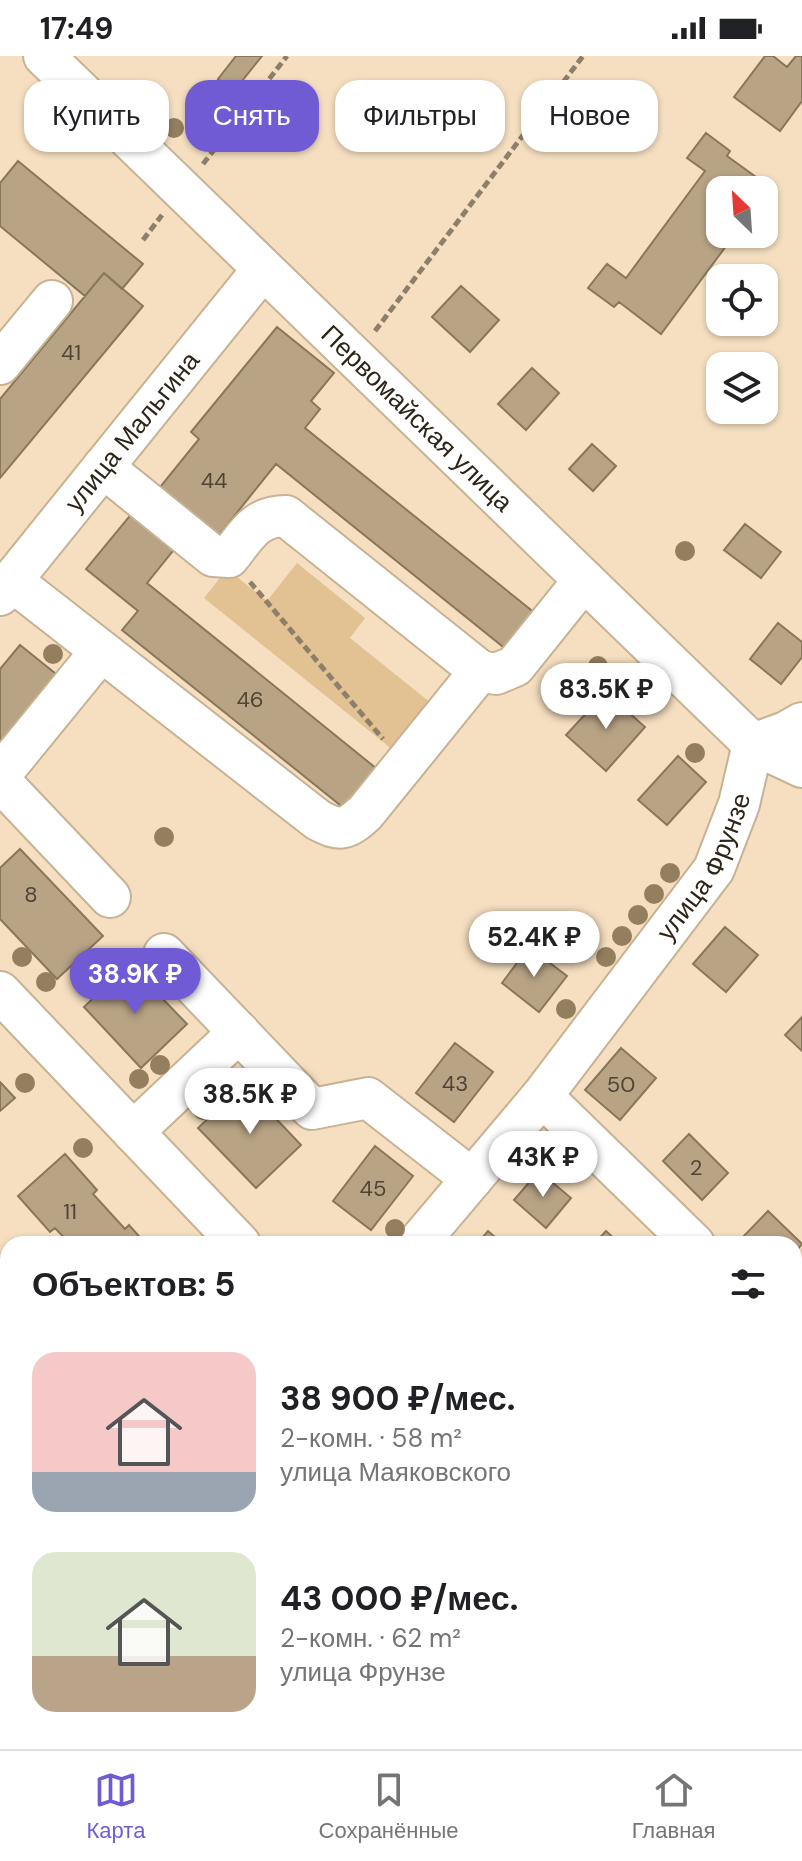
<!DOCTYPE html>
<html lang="ru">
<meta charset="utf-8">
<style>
body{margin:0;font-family:"DM Sans",sans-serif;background:#f6f6f6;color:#202124;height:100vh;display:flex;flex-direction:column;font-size:30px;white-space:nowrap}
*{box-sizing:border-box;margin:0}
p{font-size:26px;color:#757577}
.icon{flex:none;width:44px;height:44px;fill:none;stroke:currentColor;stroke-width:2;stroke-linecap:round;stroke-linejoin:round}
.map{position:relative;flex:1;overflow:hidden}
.details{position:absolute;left:0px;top:1180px;width:802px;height:514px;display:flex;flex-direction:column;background:#fff;border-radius:24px 24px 0 0;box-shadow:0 2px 6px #0004}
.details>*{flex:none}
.hud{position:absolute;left:24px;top:24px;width:754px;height:72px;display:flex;gap:16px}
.needle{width:52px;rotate:335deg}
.controls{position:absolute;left:706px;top:120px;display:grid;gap:16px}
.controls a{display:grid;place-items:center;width:72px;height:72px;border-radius:16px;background:#fff;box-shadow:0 2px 6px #0004;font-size:40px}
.price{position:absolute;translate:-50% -68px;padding:0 18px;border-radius:28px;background:#fff;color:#222;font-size:26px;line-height:52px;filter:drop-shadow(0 2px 4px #0008)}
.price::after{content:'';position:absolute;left:50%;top:48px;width:24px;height:18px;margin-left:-12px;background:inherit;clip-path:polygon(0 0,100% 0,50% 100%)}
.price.current{background:#705bd5;color:#fff}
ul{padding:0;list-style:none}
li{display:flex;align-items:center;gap:24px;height:200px;padding:0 32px}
li span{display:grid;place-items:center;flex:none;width:224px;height:160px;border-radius:24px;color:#555}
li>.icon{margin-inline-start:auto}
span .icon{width:96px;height:96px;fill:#fffc;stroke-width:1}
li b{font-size:34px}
h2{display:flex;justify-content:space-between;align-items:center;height:96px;padding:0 32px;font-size:34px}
.pill{padding:0 28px;border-radius:24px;background:#fff;box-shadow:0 2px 6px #0004;font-size:28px;line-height:72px}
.pill.current{background:#705bd5;color:#fff}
.status{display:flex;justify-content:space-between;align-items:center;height:56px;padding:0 40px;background:#fff;direction:ltr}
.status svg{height:22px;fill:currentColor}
.tabs{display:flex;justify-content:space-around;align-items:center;height:112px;border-top:2px solid #e0e0e0;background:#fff;font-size:22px;color:#757577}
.tabs a{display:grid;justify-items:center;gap:4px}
.tabs .current{color:#705bd5}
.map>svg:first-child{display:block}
.green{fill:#e2c193}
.building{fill:#b8a385;stroke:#8a775a;stroke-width:2}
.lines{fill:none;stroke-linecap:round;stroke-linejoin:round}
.minor-casing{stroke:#c7b293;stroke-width:44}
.path{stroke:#8e7f6a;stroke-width:5;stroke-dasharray:8 4;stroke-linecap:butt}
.minor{stroke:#fff;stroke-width:40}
.tree{fill:#937e5e}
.labels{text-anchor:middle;stroke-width:6;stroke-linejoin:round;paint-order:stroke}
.number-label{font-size:22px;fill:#504434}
.street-label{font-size:26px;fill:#2d2519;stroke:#f5dfc0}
</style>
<div class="status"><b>17:49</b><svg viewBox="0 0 49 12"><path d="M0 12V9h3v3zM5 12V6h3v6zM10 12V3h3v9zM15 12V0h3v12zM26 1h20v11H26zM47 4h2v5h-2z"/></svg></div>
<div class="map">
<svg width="802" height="1693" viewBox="0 0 802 1693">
<rect width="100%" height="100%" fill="#f5dfc0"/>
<path class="green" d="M297,507l68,55 -15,20 81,65 -38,47 -189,-152 23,-29 40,32z"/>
<path class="building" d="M236,0h26l-28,35 -16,-12z
M765,0h8l14,11 9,-11h6v45l-22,30 -46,-34z
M706,77l24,18 -3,5 43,31 -6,8v-5h-44v44h15l-74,100 -42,-32 -5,5 -26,-19 19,-24 19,14 79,-107 -18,-13z
M18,105l125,103 -21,25 -18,-16 -19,23 -85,-70v-43z
M104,217l39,33 -143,172v-79z
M461,230l38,34 -29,32 -38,-35z
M277,271l57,46 -23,28 9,8 -15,19 231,186 -29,36 -231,-186 -65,81 -59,-48 47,-58 -8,-7z
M532,312l27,25 -33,37 -28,-26z
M592,388l24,22 -23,25 -24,-22z
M138,450l43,35 -34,42 230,186 -32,40 -223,-179 16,-19 -52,-42z
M745,468l36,28 -20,26 -37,-28z
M778,567l24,19v15l-21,27 -31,-25z
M20,589l36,29 -56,70v-75z
M606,636l39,35 -39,44 -40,-36z
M678,700l28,26 -39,43 -29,-25z
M20,793l83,87 -46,43 -57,-60v-51z
M725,871l33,28 -32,37 -33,-28z
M529,891l38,29 -28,36 -37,-29z
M129,908l58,60 -46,44 -57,-61z
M802,961v34l-17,-16z
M455,987l38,29 -39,50 -38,-29z
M621,992l35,30 -36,42 -35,-30z
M0,1026l15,16 -15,13z
M244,1029l57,60 -45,43 -58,-60z
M689,1078l39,39 -26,27 -39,-39z
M375,1090l38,30 -42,54 -38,-29z
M65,1098l32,36 -4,4 32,35 4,-4 17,19h-76l-15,-16 -5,4 -32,-36z
M539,1115l32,27 -25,30 -32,-28z
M768,1155l34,33 -8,10v-10h-46l-6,-6z
M488,1175l15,13h-26z
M606,1175l14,13h-26z
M794,1348l8,7v7l-8,10z
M0,1363l8,6v19l-8,10z
M0,1542l8,6v53l-8,10z"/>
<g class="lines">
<defs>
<g id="minor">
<path id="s1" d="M44,0l709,688 49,23"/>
<path d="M0,308l52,-63"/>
<path d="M103,411l110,89 16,1c18,-22 26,-41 57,-41l194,155 16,3 19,-8 69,-86"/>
<path d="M12,525l306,239c23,12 28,10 47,-7l115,-142"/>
<path id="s2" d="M0,539l263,-326"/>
<path d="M0,719l101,-124"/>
<path d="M0,725l110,116"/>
<path d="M164,898l148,155 56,-11 104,81"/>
<path d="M0,936l240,252"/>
<path d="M542,1040l152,148"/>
<path d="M133,1076l106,-100"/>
<path id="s3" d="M417,1188l125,-148 172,-227 25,-65 14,-60 33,-12 16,-9"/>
<path d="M794,1285l8,8"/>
<path d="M794,1444l8,-11"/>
<path d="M723,1686l9,7"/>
<path d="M9,1693l5,-7"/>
<path d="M608,1693l5,-7"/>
</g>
</defs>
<use href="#minor" class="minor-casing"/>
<path class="path" d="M203,108l84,-108
M143,184l19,-25
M375,275l208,-275
M250,526l133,157
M150,1686l5,7"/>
<use href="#minor" class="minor"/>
</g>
<g class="tree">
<circle cx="142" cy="42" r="10"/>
<circle cx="158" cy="57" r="10"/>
<circle cx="174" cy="72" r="10"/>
<circle cx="685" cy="495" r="10"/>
<circle cx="53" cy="598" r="10"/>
<circle cx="598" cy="610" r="10"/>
<circle cx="632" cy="641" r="10"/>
<circle cx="695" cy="697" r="10"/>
<circle cx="164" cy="781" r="10"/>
<circle cx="670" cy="817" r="10"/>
<circle cx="654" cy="838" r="10"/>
<circle cx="638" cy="859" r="10"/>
<circle cx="622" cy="880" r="10"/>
<circle cx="22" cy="901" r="10"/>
<circle cx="606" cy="901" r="10"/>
<circle cx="46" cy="926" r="10"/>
<circle cx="566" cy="953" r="10"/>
<circle cx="160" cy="1009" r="10"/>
<circle cx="139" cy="1023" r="10"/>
<circle cx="25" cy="1027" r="10"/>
<circle cx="203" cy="1054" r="10"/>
<circle cx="83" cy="1092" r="10"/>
<circle cx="395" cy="1173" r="10"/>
</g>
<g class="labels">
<g class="number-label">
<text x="71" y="304">41</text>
<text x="214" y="432">44</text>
<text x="250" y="651">46</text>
<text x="31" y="846">8</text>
<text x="455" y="1035">43</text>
<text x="621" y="1036">50</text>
<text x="696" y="1119">2</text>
<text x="373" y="1140">45</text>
<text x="70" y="1163">11</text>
</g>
<g class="street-label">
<text dy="9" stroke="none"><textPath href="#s1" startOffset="520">Первомайская улица</textPath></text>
<text dy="9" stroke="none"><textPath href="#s2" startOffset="210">улица Мальгина</textPath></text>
<text dy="9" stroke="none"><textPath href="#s3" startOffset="476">улица Фрунзе</textPath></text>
</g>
</g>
</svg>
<div class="controls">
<a><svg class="needle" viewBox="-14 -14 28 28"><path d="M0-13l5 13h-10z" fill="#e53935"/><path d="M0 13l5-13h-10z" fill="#757577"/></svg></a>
<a><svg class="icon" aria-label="locate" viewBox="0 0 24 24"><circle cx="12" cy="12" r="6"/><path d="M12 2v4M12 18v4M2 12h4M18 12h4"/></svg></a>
<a><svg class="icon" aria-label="layers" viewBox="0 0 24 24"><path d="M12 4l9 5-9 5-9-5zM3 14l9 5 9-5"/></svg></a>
</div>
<b class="price" style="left:606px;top:675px">83.5K ₽</b>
<b class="price" style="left:534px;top:923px">52.4K ₽</b>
<b class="price current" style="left:135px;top:960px">38.9K ₽</b>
<b class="price" style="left:250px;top:1080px">38.5K ₽</b>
<b class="price" style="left:543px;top:1143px">43K ₽</b>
<div class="hud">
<a class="pill">Купить</a>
<a class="pill current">Снять</a>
<a class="pill">Фильтры</a>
<a class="pill">Новое</a>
</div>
<section class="details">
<h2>Объектов: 5<svg class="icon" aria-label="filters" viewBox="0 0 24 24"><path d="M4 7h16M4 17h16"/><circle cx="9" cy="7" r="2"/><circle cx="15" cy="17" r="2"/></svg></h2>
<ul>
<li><span style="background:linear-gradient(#f6c9c9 75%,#9aa5b1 0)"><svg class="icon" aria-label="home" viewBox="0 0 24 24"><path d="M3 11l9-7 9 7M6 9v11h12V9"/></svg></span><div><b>38 900 ₽/мес.</b><p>2-комн. · 58 m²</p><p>улица Маяковского</p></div></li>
<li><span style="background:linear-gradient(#dfe7d0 65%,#b9a48a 0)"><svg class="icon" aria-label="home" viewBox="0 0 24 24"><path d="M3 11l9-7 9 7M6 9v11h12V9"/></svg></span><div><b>43 000 ₽/мес.</b><p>2-комн. · 62 m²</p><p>улица Фрунзе</p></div></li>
</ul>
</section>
</div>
<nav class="tabs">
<a class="current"><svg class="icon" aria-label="map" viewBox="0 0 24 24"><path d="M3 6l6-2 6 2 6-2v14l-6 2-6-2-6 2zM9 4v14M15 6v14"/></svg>Карта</a>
<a><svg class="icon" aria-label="saved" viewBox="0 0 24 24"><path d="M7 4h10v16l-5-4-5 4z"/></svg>Сохранённые</a>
<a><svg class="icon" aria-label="home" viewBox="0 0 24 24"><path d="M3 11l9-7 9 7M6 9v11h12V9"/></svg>Главная</a>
</nav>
